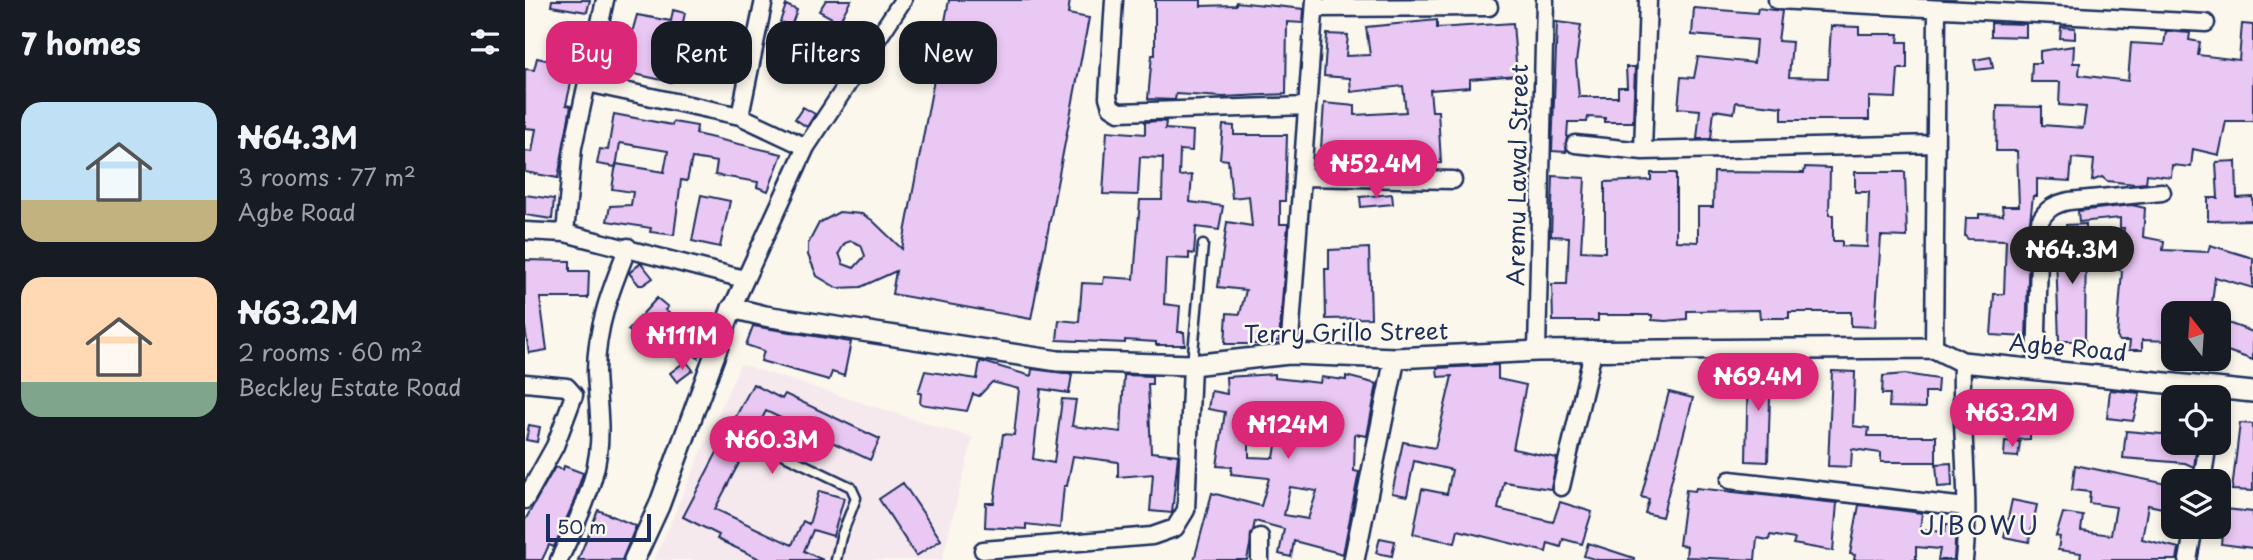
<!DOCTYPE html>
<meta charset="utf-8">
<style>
body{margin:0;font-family:"Playpen Sans",sans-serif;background:#242831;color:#f1f3f6;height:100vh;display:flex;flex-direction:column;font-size:26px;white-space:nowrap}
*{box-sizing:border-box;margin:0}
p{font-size:23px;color:#9ea1a6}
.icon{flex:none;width:38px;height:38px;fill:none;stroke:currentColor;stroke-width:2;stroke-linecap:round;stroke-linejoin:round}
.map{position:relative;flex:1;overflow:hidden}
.details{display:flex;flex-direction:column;background:#171b24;width:525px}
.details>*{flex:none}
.guide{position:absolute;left:21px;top:21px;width:665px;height:63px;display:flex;gap:14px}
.needle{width:46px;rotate:343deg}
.buttons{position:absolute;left:1636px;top:301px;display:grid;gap:14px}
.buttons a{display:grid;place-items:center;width:70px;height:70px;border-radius:14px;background:#171b24;box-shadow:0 4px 10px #0003;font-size:35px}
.scale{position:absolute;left:21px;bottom:18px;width:105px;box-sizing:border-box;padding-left:7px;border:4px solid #1b2f5e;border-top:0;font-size:19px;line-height:24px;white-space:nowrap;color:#1b2f5e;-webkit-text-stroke:5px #fbf7ec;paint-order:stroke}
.price{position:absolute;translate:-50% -60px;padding:0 16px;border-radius:24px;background:#db2777;color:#fff;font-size:23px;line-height:46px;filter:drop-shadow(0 2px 4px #0008)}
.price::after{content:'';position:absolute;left:50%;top:42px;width:21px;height:16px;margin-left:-10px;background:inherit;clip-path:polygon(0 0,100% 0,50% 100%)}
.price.active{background:#222;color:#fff}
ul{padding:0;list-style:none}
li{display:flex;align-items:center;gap:21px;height:175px;padding:0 21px}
li span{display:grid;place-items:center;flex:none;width:196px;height:140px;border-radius:21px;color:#555}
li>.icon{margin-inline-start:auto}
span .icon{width:84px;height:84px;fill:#fffc;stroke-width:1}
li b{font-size:30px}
h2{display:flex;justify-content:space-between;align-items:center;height:84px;padding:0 21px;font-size:30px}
.pill{padding:0 24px;border-radius:21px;background:#171b24;box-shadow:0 4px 10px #0003;font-size:24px;line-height:63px}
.pill.active{background:#db2777;color:#fff}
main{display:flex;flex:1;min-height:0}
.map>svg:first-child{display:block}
.built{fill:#f6e9ee}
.building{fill:#eac8f4;stroke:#1b2f5e;stroke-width:2;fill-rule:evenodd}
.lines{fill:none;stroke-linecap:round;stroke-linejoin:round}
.service-casing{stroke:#1b2f5e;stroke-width:13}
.minor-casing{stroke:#1b2f5e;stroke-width:21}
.tertiary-casing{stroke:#1b2f5e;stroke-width:24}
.service{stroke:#fbf7ec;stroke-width:8}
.minor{stroke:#fbf7ec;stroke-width:16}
.tertiary{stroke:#fbf7ec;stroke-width:19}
.labels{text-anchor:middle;stroke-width:5;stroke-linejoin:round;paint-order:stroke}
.street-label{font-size:23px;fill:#1b2f5e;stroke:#fbf7ec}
.quarter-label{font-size:26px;letter-spacing:2px;fill:#1b2f5e;stroke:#fbf7ec}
</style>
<main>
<section class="details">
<h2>7 homes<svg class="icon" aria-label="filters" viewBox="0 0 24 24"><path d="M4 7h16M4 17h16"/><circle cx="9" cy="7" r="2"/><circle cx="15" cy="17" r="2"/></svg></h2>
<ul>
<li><span style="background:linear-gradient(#bfe0f5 70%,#c2b280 0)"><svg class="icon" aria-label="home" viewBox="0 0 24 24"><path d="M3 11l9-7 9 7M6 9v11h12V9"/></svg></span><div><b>₦64.3M</b><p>3 rooms · 77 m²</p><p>Agbe Road</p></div></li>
<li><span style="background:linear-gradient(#ffd9b3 75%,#7fa58c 0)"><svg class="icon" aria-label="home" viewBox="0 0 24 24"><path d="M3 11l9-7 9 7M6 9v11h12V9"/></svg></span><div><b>₦63.2M</b><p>2 rooms · 60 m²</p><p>Beckley Estate Road</p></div></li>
</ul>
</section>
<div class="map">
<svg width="1728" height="560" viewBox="0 0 1728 560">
<rect width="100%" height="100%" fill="#fbf7ec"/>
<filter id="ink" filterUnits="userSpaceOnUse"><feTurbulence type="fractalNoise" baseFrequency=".0143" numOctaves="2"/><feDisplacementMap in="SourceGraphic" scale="14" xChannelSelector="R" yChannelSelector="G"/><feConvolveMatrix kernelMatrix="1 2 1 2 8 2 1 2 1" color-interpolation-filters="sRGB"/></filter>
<g filter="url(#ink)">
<path class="built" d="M215,364l233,74 -31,122h-288z"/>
<path class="building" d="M27,0h38l-3,12 -36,-6z
M301,0h25l-12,22 -20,-11z
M424,0h121l-2,14 21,4 -58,301 -139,-25 4,-23 -35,16 -24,1 -20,-12 -9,-21v-11l11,-21 20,-11 23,2 10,6 30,29zM326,241l10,4 4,11 -11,12 -11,-4 -4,-11 6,-10z
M630,0h46v6l35,-1v-3l68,7 -1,14 -16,-1 -1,72 -63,3 -47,-3 -1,6 -27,-1 4,-44h3z
M261,5l11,5 -6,16 -11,-4z
M1169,8l63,5 1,-5 24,3 -4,30 14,1 -3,35 39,1 3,-52 28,1v7h40l-1,8h9v27h-9l-2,29 -27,-1v23h-87v-13l-46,-5 -2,11 -20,-3 -3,29h-14l3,-29 -22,-2 3,-31 13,1 4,-21 56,6 2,-23 -64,-5z
M148,10l12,3 -7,33 53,8 -4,24 -53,-8 -3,12 -50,-11 16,-56 34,6z
M912,20v8l76,-5 4,52 -47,4v8l-40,3 2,21h6l3,52 -41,2 1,3h-7l-74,-4 4,-61 31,3v9l51,-3 -3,-26 -52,6 -1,-14 -26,-2 3,-42 21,1 -2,21 24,-1 -4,-28z
M1032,22l24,3 -5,37 3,35h39v-10h9l-1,-20h9l-2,55h-28v-4l-17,-1 -1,5h-19l-2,30 -14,-1z
M1466,23l35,1v13l-35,-1z
M1717,24l11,1v96h-27l-7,34 -26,-6 -2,18 -19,-2 -1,12 -24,-3 -1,9 -11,1 -28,-3 -5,-4 -10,4 2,-21 -22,-2 -2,23 -33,-2v17h-4l-3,25 -4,116 -35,-2 3,-41h10l2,-54 -38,-1 -3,-3 1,-18h13v-4l24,1 -1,-9h17l-2,-55h-21l1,-45 45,1v18l41,3 3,-21 -27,-2 1,-23h-29l1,-19h8v-12l34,-5 -1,17h7l-1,12 49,6 3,-38 33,2 2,-14 24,2 -1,7 11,2 -2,13 41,5z
M1536,27l14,1v11l-15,-1z
M1466,57l2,11 -17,2 -2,-10z
M12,58l38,8 -9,39 5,1 -13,72 -33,-6v-21l7,1 4,-23 -11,-1v-59l9,1z
M278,107l12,7 -8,13 -12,-8z
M89,114l58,11 1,-3 24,4 -1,8 86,20 -14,37 -11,-4 1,-5 -43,-7 2,-13 -25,-4 -5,23 -6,-1 -7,55 -24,-3 1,-4 -44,-7 3,-15 21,-1 2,-13 -21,-3 4,-25 48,8 4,-21 -48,-8 -4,24 -19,-3 3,-15 8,1z
M634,121l7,1 -1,7 28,2 -1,20 -12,-1 -1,26 13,-1 -2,27 33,4 -4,24 -23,-3 -2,27 -5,-1v6l-23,-1 -2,46 16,2 -2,26h6l1,13h-29v-3l-31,-2v3l-68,-3 2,-20 20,2 3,-39 21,1 1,-7 30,2 6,-79h22l1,-42 -23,-1 -2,38 -35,-1 4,-63 38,3v-12z
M698,125l11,1v9h53l-2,66h-5v23h8l-9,117h-9v3h-45l2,-31 13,1 6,-24 -28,-3 9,-65 25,4 -3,-30 -17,2 -4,-38 -8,-1z
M1711,161l1,37 16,-1v23l-45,1v-23h10l-2,-36z
M1280,167l25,1 -1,47h4v26h9v5l25,1 2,-55h-14v-20h50l2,65 -26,-1 -6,91 -24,-1v-14h-62v6h-29l-1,-8 -72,1v8l-21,2 -14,-1v-5h-54v6h-45l-1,-37h15l2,-47 -18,-1 2,-60 32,2 -4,73 24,1v-70l46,-2v-7h25v68l22,1v-35h15l1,-35 90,1z
M867,194l1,10 -32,3 -1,-10z
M0,195l29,4 -2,20 -27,-4z
M176,195l29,6 -10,46 -28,-6z
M1607,205l13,3 -2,29 21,4 -1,9 45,2 2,-7 43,13v30l-38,-11 -4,36h-38v28l-31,-1v10h-13l1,-9h-10l-3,-4 5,-66 -3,-1 5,-42h-4v-10l-41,4 -1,-11z
M1561,224l-1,117h-26l-3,-85h12l-2,-31z
M844,248l2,70 -45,1 -1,-50h4v-19z
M0,260l45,1v10h19l-1,27h-48l7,52 -18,3 -4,-25z
M116,263l12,15 -10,7h-4l-10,-12z
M132,298l11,9 -3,3 10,8 1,10 -10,3 -12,-9 -15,18 -11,-10z
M1700,322l28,10v28l-34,-12z
M228,326l98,16 -7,34 -12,-4 -3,8 -68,-19 3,-10 -18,-6z
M175,331l8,6 -10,21 -12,-9z
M161,361l7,9 -16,12 -7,-9z
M455,361l51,15 1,-7 40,5 -3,19 -28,-4 -8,70 21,4 8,-64 14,1 -4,26 49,6 3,-57 28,1v8h-4l3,68 27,3 -6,58 -22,-2 3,-37 -35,3v-15l-45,-6 -6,30h-3l-4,42 -34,-4v5l-41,-2 1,-24h8l9,-69 11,1 5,-46 -27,-7 -13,14 -6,-2 -6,17 -47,-7 1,-11h-3l7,-22 52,8z
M973,365v14l28,6 -13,64 44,9 -6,31 -47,-7 -6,27 55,13 7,-20 32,10 -10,32 -19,-5 -2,8 -13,-4 -2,9 -88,-22 -3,13 -42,-9 9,-45 25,5 5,-24 -38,-9 -7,35 -15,-3 11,-51 32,6 17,-72 -14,1 -1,-9z
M1223,366h23l-3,96 -22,-1z
M1307,371l23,1 -2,54 16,2 -1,8h68v26h-55v-9l-29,-4 -1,18 -23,-1z
M750,374v4l45,5 1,-6 25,3v-4l31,8 -10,52 -12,-2 -1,37 5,1 -16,82 -49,-13 -3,16 -12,-3 5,-25 -29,-8 -8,39h-53l18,-67 49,13 8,-28 -38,-4 1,-7 -15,-1 8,-54 -17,-3 3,-18 16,3 -1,-17zM724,431l29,2 -4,25 -25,-1zM765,487l27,4 -9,28 -24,-4z
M1380,374l33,5 -1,13h-12v16l-36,-1 1,-13h-8l1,-18z
M228,384l29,15 3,-5 95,45 -10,21 -104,-49 -51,98 77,36 11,-24 6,3 10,-33 25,7 -11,38 -20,-6 -9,21 19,9h-61l-45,-21 2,-4 -36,-18z
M1585,390l30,3 -7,28 -26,-3z
M1144,392l24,6 -31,119 -17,-4 4,-14 -8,-2z
M1715,423l13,1v67l-21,-1z
M4,425l11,2 -3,15 -11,-2z
M1488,428h17v11l-17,1z
M1601,431l47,4v8h24l-3,24 -9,-4 -62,-5z
M1480,441l15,1 -2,15 -14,-1z
M1426,463l1,23 -14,1 -2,-23z
M1550,465l97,20 1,20 -5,-1 -1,5 -19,-4 -6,34 37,9 -2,12h-97l1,-7 -23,-3 2,-13 -4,-1 7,-23 20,3 -2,15 30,4 5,-28 -27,-4 1,-11 -18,-2z
M39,466l19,7 -10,31 -19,43 -5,-2 -7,15h-17v-40l30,-53 8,3z
M378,483l38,57 -25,16 -37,-57z
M1171,488l141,15 -4,48 -40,-7 2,-5 -25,-4 -1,5 -12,-2 -2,22 -69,-3 1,-11 -8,-1 7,-55 9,1z
M1487,500l25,5 -8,37 -25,-5z
M1334,505l63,8 -2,17 25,2 1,-8h10l-2,36h-16l2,-11 -24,-2v13h-62l1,-5 -5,-1z
M1700,509l28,3v36l-32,-4z
M73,510l38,16 -14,34h-44z
M855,538l15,3 -3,15 -16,-3z
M1063,543l46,15v2h-36l-14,-4z"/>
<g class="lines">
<defs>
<path id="service" d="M667,364l11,-119
M249,450l77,37 5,11 -15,39 -5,23"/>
<path id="minor" d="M80,0l-32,147 -8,86 179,46
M589,0l-6,97 3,10 8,5 188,-6
M1252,0l429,23
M790,8l174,-1
M62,83l153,33 66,31
M215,116l24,-116
M1050,144l68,7 293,-7
M1118,151l5,-151
M777,177l151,3
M0,231l40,2
M207,308l74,-161 97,-147
M1409,348l3,-337
M1012,351l8,-351
M764,354l26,-354
M1437,362c-2,65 9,134 2,198
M1511,368l4,-147c7,-13 15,-17 29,-20l93,-9
M0,383l42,4 7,8 -19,51 -30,54
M1205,480l236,27
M1677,481l6,-38
M1036,487l32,-135
M458,550l169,-14 23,-8 11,-18 6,-145
M34,560c16,-34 34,-69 39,-106 4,-28 -1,-54 -2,-82 0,-45 15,-83 32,-125
M735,560v-23
M1663,560l6,-33"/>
<path id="tertiary" d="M109,560l25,-54 73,-198 33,8 293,45 134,4 97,-11 106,4 142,-7 397,-3 28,14 291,30
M829,560l41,-202"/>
</defs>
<use href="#service" class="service-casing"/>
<use href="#minor" class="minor-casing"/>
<use href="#tertiary" class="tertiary-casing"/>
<use href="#service" class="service"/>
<use href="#minor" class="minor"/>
<use href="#tertiary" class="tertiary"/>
</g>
</g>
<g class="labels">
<g class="street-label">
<text transform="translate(993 175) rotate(-89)" y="8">Aremu Lawal Street</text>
<text transform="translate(821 333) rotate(-1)" y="8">Terry Grillo Street</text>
<text transform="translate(1543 348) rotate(5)" y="8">Agbe Road</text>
</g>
<g class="quarter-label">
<text x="1455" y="535">JIBOWU</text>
</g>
</g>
</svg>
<div class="buttons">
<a><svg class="needle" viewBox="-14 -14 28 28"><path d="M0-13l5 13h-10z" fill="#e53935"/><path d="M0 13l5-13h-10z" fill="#9ea1a6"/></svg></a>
<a><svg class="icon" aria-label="locate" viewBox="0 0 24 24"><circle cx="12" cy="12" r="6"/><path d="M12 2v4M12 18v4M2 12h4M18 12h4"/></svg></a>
<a><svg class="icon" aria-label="layers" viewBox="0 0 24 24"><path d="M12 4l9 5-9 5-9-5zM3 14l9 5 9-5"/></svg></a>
</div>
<div class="scale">50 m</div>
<b class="price" style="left:851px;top:200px">₦52.4M</b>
<b class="price active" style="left:1547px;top:286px">₦64.3M</b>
<b class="price" style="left:157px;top:372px">₦111M</b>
<b class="price" style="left:1233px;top:413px">₦69.4M</b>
<b class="price" style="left:1487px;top:449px">₦63.2M</b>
<b class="price" style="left:763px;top:461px">₦124M</b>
<b class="price" style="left:247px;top:476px">₦60.3M</b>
<div class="guide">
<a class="pill active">Buy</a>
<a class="pill">Rent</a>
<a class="pill">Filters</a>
<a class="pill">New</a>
</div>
</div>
</main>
